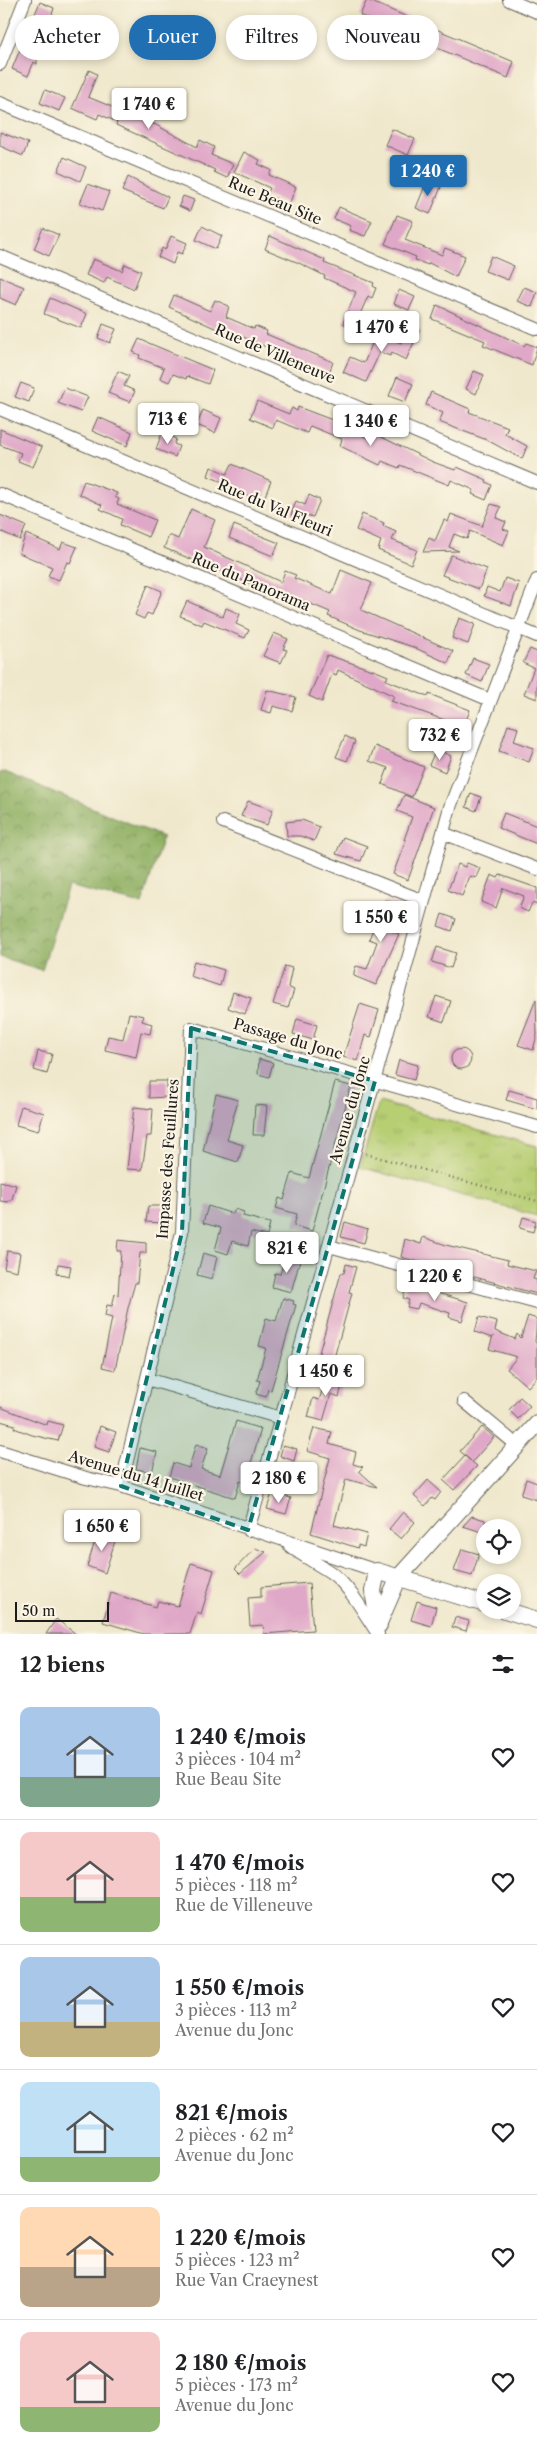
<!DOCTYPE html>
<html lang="fr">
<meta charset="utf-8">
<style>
body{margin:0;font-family:"Libre Caslon Text",serif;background:#f6f6f6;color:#202124;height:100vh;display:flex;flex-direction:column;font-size:19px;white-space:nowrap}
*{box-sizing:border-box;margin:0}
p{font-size:16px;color:#757577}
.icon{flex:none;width:28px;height:28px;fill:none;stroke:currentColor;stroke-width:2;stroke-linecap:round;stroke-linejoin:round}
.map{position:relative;height:1634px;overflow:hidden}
.drawer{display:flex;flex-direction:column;background:#fff;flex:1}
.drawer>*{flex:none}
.top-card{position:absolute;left:15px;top:15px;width:508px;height:45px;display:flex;gap:10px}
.buttons{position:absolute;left:476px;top:1519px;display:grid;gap:10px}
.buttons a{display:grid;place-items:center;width:45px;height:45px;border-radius:50%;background:#fff;box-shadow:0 2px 8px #0003;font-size:25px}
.scale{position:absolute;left:15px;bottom:12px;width:94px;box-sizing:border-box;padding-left:5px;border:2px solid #1c1c1c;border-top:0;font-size:14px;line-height:18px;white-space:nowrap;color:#1c1c1c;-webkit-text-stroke:4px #fcf5e5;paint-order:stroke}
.price{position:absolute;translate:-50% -42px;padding:0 11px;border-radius:5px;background:#fff;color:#222;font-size:16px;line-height:32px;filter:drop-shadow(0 1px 2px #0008)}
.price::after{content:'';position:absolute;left:50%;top:30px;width:15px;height:11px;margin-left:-8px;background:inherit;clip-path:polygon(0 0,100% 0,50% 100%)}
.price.current{background:#1f6fb2;color:#fff}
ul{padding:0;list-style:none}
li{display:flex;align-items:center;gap:15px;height:125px;padding:0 20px}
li+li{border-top:1px solid #e0e0e0}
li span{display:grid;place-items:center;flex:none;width:140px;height:100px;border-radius:10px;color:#555}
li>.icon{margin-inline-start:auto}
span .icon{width:60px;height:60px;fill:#fffc;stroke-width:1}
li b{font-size:21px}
h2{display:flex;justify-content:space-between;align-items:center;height:60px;padding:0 20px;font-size:21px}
.chip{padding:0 18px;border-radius:22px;background:#fff;box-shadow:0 2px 8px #0003;font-size:18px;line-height:45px}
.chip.current{background:#1f6fb2;color:#fff}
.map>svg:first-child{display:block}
.grass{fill:url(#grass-tufts);stroke:#6a7548}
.forest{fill:url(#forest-crowns);stroke:#566640}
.building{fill:#e0a8c8}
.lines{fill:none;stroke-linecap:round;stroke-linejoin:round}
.minor-casing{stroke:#66635a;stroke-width:14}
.major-casing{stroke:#66635a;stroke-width:18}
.path{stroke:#66635a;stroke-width:2.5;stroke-dasharray:1 4;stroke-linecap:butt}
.minor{stroke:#fff;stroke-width:12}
.major{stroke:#fff;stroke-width:16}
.marked{fill:#0f766e;fill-opacity:0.2;stroke:#0f766e;stroke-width:4;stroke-dasharray:10 6;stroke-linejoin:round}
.labels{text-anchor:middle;stroke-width:4.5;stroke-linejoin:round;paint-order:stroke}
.street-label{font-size:15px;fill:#1c1c1c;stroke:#fcf5e5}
</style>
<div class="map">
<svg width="537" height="1634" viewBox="0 0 537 1634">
<defs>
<pattern id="grass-tufts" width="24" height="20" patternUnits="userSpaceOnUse" patternTransform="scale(1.25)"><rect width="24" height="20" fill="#b7ce73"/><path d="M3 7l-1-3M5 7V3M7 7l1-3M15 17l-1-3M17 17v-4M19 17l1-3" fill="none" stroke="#9db063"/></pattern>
<pattern id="forest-crowns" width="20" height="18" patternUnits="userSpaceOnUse" patternTransform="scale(1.25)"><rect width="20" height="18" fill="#91b165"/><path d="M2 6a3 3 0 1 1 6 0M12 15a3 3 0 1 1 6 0" fill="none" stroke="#768f52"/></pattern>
</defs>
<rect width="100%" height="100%" fill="#fcf5e5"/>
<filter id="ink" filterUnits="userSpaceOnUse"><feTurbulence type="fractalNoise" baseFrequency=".02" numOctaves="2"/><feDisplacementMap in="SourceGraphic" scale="10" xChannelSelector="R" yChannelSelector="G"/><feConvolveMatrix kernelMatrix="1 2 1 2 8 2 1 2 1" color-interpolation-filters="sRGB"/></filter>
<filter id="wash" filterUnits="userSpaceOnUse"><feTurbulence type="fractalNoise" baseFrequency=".0096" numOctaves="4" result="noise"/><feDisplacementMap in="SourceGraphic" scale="20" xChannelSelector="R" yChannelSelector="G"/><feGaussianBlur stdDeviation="1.12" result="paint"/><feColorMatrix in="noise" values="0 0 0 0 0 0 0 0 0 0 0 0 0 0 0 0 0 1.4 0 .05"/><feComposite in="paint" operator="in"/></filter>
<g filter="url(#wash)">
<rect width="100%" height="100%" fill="#efe8cc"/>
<path class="grass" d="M379,1102l158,44v70l-177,-49z"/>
<path class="forest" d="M5,772l158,65 -21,67 -74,-18 -26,84 -42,-13v-184z"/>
<g id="blocks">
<path class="building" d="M367,0l147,62 -6,16 -99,-42 -5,11 -26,-11 4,-11 -22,-10z
M40,2l14,6 -4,13 -15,-7z
M21,47l16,6v11l-3,-2 -6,14 -16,-7z
M89,70l8,4 -9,23 68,28 41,22 3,-7 14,7 -3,8 22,9 -6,14 -13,-6 1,-2 -99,-45 1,-3 -18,-8 -2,5 -25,-11z
M45,90l20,8 -6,13 -19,-8z
M392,129l23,10 -7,16 -23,-10z
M0,132l28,11 -5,13 -23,-10z
M244,152l16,8 -2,4 13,6 -2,5 27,12 -7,17 -22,-9 3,-7 -36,-16z
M64,157l22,10 -6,14 -22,-10z
M128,177l40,20 -5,11 -41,-17z
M427,181l14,6 -11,27 -14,-6z
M88,184l21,8 -7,19 -22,-8z
M183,196l11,4 -4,11 -11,-5z
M339,207l33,14 -7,15 -16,-6 2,-4 -17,-7z
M397,215l16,6 -8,19 37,15 3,-7 20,8 -9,21 -27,-14 -1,2 -13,-5 1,-3 -31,-13z
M202,226l20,10 -6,13 -20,-9z
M43,228l16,7 -10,21 -15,-7z
M171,236l16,7 -5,11 -5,-2 -4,12 -15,-7 4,-9 3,2z
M270,236l55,24 -1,3 50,20 -1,3 3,2 -4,10 -4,-2 -14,32 -11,-5 13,-31 -32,-14 1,-2 -26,-13 -34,-14z
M491,256l23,10 -6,14 -23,-9z
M93,259l29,12 3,-7 16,7 -7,18 -27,-12 -3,6 -18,-8z
M0,277l24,10 -8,18 -16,-7z
M524,287l13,5 -5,15 -15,-6z
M399,290l16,7 -6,13 -15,-6z
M174,295l36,16 5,-11 14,6 -3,11 28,12 1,-3 12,5 -1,3 67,28 -4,11 -24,-10 -2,3 -33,-14 1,-3 -35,-15 -4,2 -63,-29z
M50,298l37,16 -6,14 -37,-14z
M437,305l87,41 2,-3 11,4 -5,18 -49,-20 2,-4 -53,-22z
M409,323l11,6 -14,31 -14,-7 -2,3 -10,-4 -14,30 -23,-10 7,-15 14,6 11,-26 7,3 2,-5 17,8z
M103,324l13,5 -6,14 -12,-5z
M139,339l74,31 -5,14 -21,-8 -1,3 -13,-5 -4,8 -9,-4 4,-10 -25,-10 1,-3 -7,-3z
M118,371l11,5 -5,10 11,5 -5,11 -22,-9z
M474,371l10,4 -8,19 -10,-5z
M397,377l16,7 -8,18 -16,-6z
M21,383l13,5 -5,14 -14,-5z
M65,388l23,9 -7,15 -23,-9z
M431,392l39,17 -1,3 39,15 -3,7 22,12 -5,13 -35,-19 -48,-18 4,-9 -17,-8z
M257,401l32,13 3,-6 5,3 1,-4 45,17 -1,2 26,12 3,-6 62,30 22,8 2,-3 30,13 -1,2 6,3 -6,15 -14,-6 2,-4 -23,-10 -2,5 -49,-20 -1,3 -17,-7 -2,4 -40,-19 2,-7 -32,-13 -3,7 -31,-13 -3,8 -23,-10z
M203,410l18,8 -6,15 -18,-8z
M98,417l34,15 -5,14 -35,-15z
M0,429l42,18 -9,20 -15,-6 3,-8 -21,-8z
M162,433l14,6 -2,5 5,2 -4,11 -19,-8z
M232,464l39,17 -8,20 -39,-14 1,-4 -17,-7 3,-9 16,7z
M84,481l33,12 -2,4 4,2 -2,5 38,16 -7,17 -28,-12 2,-6 -22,-10 2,-4 -23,-11z
M309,495l11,5 -7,17 -7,-2 -2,5 -13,-5 5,-14 9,4z
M491,504l10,3 -5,11 10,4 -3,7 6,2 -6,14 -33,-14 -3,8 -13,-5 -5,13 10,4 -36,1 6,-14 6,3 9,-21 4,2 3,-8 31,12z
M191,509l24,11 -11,27 77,35 4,-11 11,4 -2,3 38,16 9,-24 31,13 -11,27 92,41 -5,12 -35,-16 -53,-17 -32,-14 2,-4 -45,-19 -2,4 -119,-49 5,-13 9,4z
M362,514l22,9 -1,3 13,6 -4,8 25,10 -6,14 -33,-14 3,-9 -25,-11z
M0,515l26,11 -6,14 -20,-9z
M234,525l45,18 -6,13 -44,-18z
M26,534l34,15 3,-7 14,5 -7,16 -3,-1 -8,18 -11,-4 4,-9 -33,-14z
M451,555l36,14 -8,20 -37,-14z
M505,578l14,5 -8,23 -27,-10 3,-9 13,5z
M148,585l14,6 -10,24 -5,-2 -3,6 -9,-4z
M187,601l36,16 3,-9 14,6 -4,10 13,6 -4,8 -41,-17 -2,4 -22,-9z
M459,618l16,6 -7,20 -16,-6z
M274,633l14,6 -5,10 4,1 -6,13 -18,-7z
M530,649l7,3v47l-13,-5 10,-26 -11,-5z
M327,655l49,16 12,5 -2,4 35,14 8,2v-2l41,16 -7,19 -14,-5 1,-2 -59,-21 3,-5 -56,-26 -2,6 -4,-2 -10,28 -13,-6z
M473,658l16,6 -7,18 -16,-7z
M267,690l29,7 -4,14 -19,-5 -2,7 -10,-3z
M508,725l10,3 -4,13 20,7 -5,14 -30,-11z
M345,736l10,5 -8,20 -11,-4z
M375,746l49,21 -12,30 -30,-13 6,-16 -19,-7z
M436,749l15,7 -6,16 -16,-7z
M471,793l10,4 -5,14 -10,-4z
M404,795l30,12 -26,73 -15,-6 13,-34h-2l8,-23 -15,-6z
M248,801l25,9 -6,15 -26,-9z
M504,813l33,13v18l-39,-16z
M302,820l18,7 -6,14 -14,-5h-13l-1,-14z
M343,837l24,9 -6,15 -25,-7z
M467,863l13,5 -4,10 -6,-2 -8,20 -14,-6 10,-26 7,3z
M491,875l7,3 2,-3 37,13v17l-5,-2 -4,9 -9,-4 5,-12 -21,-8 -7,20 -15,-6z
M385,900l16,6 -10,25 8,3 -23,51 -22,-9v-4l2,-6 11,3 10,-27 -8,-3z
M442,914l14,5 -4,12 -14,-5z
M437,947l19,6 -5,15 -19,-6z
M194,961l30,9 -4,16 -30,-10z
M285,966l7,2 -4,19 6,3 -6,18 -15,-4z
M233,992l18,6 -6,16 -17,-6z
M436,996l15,5 -7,21 -15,-5z
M536,999l1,36 -4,15 -15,-5z
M360,1004l19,6 -8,27 -6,-2 -7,26 -15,-4z
M129,1013l15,3 -2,5 10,3 -2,10 -9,-2 -5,25 -31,-7 3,-14 15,3z
M297,1019l20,6 -4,15 -20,-6z
M451 1059a10 10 0 1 1 20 0a10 10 0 1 1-20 0Z
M38,1051l14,3 -5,20 -13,-4z
M259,1059l14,4 -4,14 -11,-3z
M399,1060l19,5 -4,15 -19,-5z
M149,1081h18v16l-18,1z
M335,1082l16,4 -39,145 -18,-5 3,-12 -21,-6 3,-10 5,2 8,-27 17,5z
M509,1090l28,8v11l-31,-9z
M216,1094l22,6 -11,40 16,5 -5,17 -35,-11z
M255,1105l12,1 -3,29h-11z
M21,1106l23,7 -6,18 -22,-6z
M134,1107l19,2 -2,27h-4l-5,34 -15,-1z
M0,1181l16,4 -4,14 -4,3 -8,-1z
M148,1206h16l-1,17 -17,-1z
M208,1206l25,8 2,-5 9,3 -1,4 27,7 -3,13 -16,-4 -3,14 -16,-5 -4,13 -13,-4 6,-22 -18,-5z
M523,1217l13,4 -3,11 -13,-4z
M345,1222l23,7 -4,14 -23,-6z
M423,1237l23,8 62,15 -1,4 29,7 -3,8 4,1v14l-136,-37 4,-18 16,5z
M118,1240l28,3v10h-6l-3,30h-2l-7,25 -13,62 -13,-3 10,-49 -7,-2 2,-11 5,1 3,-12 3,1 3,-44h-4z
M7,1251l13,2 -3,18 -13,-3z
M203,1253l14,4 -5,22 -15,-4z
M292,1255l9,2 -10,35 -19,-5 3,-14 5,1 5,-17 6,2z
M58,1264l13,2 -2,10 -13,-3z
M346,1264l10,3 -7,25 3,1 -20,72 -15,-5 24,-87h3z
M407,1284l61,18 -6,19 -13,-4 1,-4 -31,-10 -2,6 -10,-2 2,-7 -6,-2z
M283,1298l11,3 -1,3 3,1 -25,85 -3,-1 -2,8 -10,-3 4,-13 -3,-1 9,-32 -7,-2 7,-28 10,3z
M528,1316l9,3 -2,23 2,2v33l-9,10 -21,-18 10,-12 -28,-8 4,-13 -1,2 -17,-6 4,-15 18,5 -2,9 20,8 2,-5 4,4z
M328,1374l16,4 -5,19 -8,-3 -8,27 -15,-4 5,-19 6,2z
M520,1397l10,9 -12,13 -9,-9z
M0,1407l47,18 1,-4 15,4 -5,16 -26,-6 -18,-7 1,-3 -15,-4z
M236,1421l25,8 -16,54 -5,-2 -5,17 -66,-21 4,-14 16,5 7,-24 12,4 -7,21 19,6z
M100,1426l16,6 -7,20 -15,-5z
M482,1427l12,10 -22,25 5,4 -23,24 -11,-10 22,-24 6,5 -11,-10z
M314,1428l18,4 -3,12 27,8 -3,12 10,3 -4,4 18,16 -31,-8 -12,46 33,9 -3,13 -6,-2v3l-47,-15 19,-75 -23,-7z
M283,1445l14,4 -3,12 -14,-5z
M140,1448l17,4 -5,20 -16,-3z
M526,1479l11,4v17l-16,-5z
M428,1480l13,12 -6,8 -3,-2 -7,8 -11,-10z
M272,1493l19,5 -5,16 -19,-5z
M403,1512l12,10 -14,17 -12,-10z
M472,1516l13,4v13l-22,-7z
M98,1532l18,6 -11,35 -18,-7z
M255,1548l11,4 -26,22 -5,-5z
M462,1549l17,5 -7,22 -18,-5z
M191,1563l23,7 -13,44 -4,-2 -7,22h-46l-41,-12 8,-29 45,14 2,-6 20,5z
M309,1583l4,47 -49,4 -1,-9 -13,1 -2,-28 13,-1v-10z
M417,1601l19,6 -5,19 -20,-6z
M455,1617l14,4 -3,10 -14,-4z
M56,1619l20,15h-30z"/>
</g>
</g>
<g filter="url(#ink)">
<use href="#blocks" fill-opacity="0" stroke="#66635a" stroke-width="1"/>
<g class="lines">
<defs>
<path id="minor" d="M509,0l28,12
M0,64l25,-64
M0,103l537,226
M0,256l537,227
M0,409l537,227
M0,494l490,206
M223,822l201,79
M443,833l94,36
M329,1246l208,57
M147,1379l134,39
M464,1401l54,45
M0,1451l86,27 35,8 256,85
M121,1486l61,-254 9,-204 346,99
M248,1530l33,-112 169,-611 87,-227
M290,1546c13,11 29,18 43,28 19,16 31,39 45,60"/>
<path id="major" d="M505,1610l32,10
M378,1625l21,-48 138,-153
M379,1625l-6,-34 4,-20 108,33"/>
</defs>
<use href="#minor" class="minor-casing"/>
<use href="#major" class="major-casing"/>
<path class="path" d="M366,1154l171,47"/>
<use href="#minor" class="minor"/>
<use href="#major" class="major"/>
</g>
</g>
<path class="marked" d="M191,1028l184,53 -127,449 -127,-44 61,-254z"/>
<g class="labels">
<g class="street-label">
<text transform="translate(275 201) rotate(23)" y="5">Rue Beau Site</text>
<text transform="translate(275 354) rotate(23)" y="5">Rue de Villeneuve</text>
<text transform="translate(275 508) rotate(23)" y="5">Rue du Val Fleuri</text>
<text transform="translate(251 582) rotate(23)" y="5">Rue du Panorama</text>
<text transform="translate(288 1039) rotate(16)" y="5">Passage du Jonc</text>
<text transform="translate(350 1110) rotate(-74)" y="5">Avenue du Jonc</text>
<text transform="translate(168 1159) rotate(-86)" y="5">Impasse des Feuillures</text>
<text transform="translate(136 1476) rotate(17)" y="5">Avenue du 14 Juillet</text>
</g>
</g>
</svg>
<div class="buttons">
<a><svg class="icon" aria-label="locate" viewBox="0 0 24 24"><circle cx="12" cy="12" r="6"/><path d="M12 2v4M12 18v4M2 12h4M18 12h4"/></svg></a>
<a><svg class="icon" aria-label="layers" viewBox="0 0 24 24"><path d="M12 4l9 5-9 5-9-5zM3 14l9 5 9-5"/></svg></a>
</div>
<div class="scale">50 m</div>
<b class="price" style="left:149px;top:130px">1 740 €</b>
<b class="price current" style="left:428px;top:197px">1 240 €</b>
<b class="price" style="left:382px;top:353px">1 470 €</b>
<b class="price" style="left:168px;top:445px">713 €</b>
<b class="price" style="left:371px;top:447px">1 340 €</b>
<b class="price" style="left:440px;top:761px">732 €</b>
<b class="price" style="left:381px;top:943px">1 550 €</b>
<b class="price" style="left:287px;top:1274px">821 €</b>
<b class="price" style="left:435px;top:1302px">1 220 €</b>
<b class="price" style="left:326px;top:1397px">1 450 €</b>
<b class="price" style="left:279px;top:1504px">2 180 €</b>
<b class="price" style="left:102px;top:1552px">1 650 €</b>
<div class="top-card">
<a class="chip">Acheter</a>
<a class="chip current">Louer</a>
<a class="chip">Filtres</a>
<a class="chip">Nouveau</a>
</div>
</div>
<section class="drawer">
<h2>12 biens<svg class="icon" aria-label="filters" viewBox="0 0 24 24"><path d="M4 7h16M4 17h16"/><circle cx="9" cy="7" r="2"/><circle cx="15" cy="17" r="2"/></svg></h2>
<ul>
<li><span style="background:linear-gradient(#a9c7e8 70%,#7fa58c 0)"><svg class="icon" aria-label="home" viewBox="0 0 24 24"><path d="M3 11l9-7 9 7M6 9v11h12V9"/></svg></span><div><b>1 240 €/mois</b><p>3 pièces · 104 m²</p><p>Rue Beau Site</p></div><svg class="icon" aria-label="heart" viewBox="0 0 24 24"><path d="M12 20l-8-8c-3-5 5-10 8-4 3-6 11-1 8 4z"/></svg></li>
<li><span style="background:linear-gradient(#f6c9c9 65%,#8fb573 0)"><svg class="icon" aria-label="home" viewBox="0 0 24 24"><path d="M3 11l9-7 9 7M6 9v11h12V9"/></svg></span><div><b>1 470 €/mois</b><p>5 pièces · 118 m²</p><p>Rue de Villeneuve</p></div><svg class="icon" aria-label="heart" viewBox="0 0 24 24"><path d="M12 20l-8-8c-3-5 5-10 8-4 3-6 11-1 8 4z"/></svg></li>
<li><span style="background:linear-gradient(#a9c7e8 65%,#c2b280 0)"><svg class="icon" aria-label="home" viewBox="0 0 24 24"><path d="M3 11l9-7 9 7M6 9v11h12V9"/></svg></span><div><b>1 550 €/mois</b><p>3 pièces · 113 m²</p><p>Avenue du Jonc</p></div><svg class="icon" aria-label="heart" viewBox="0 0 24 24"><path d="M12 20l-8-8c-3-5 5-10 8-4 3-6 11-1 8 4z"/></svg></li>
<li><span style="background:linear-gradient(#bfe0f5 75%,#8fb573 0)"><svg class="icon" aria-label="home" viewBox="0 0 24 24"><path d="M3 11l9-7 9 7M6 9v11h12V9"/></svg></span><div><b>821 €/mois</b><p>2 pièces · 62 m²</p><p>Avenue du Jonc</p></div><svg class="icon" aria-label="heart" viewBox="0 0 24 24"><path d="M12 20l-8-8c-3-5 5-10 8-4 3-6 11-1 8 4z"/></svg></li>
<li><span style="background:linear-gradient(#ffd9b3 60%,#b9a48a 0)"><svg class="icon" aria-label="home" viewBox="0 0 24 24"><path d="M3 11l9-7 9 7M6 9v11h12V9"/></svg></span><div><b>1 220 €/mois</b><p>5 pièces · 123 m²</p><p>Rue Van Craeynest</p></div><svg class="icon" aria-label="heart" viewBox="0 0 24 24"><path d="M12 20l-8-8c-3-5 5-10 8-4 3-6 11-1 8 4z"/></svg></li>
<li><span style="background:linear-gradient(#f6c9c9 75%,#8fb573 0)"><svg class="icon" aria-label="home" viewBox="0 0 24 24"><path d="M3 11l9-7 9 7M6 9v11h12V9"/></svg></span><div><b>2 180 €/mois</b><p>5 pièces · 173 m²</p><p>Avenue du Jonc</p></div><svg class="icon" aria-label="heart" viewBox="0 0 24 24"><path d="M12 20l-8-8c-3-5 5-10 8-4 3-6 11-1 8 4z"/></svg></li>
</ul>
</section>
